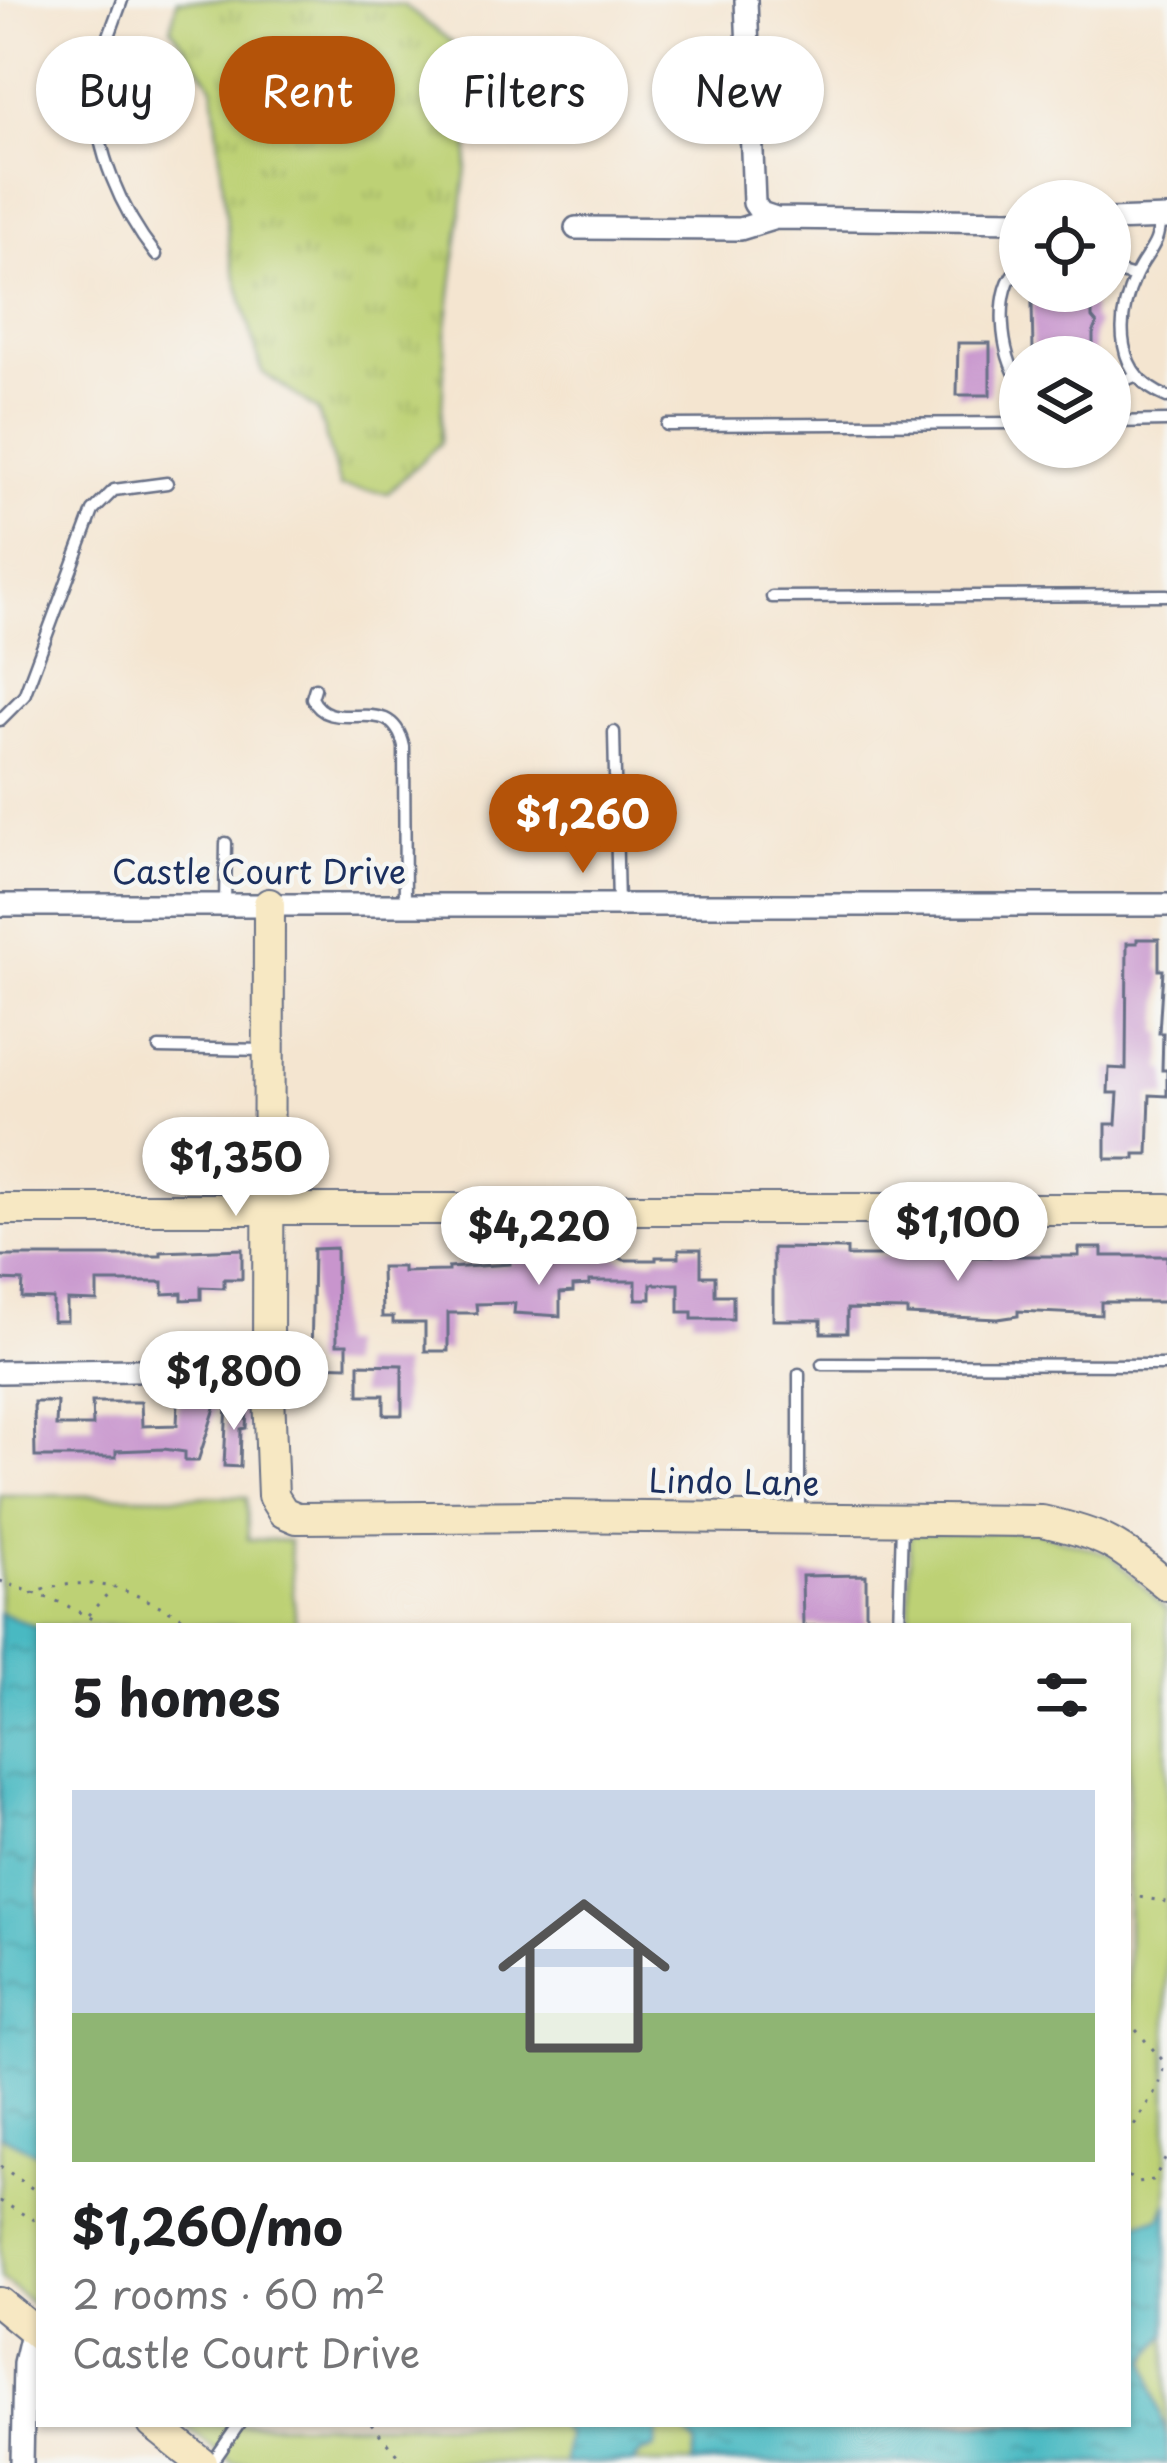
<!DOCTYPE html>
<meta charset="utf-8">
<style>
body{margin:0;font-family:"Playpen Sans",sans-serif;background:#f6f6f6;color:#202124;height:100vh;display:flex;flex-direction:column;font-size:45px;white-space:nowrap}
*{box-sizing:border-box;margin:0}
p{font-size:39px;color:#757577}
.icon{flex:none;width:66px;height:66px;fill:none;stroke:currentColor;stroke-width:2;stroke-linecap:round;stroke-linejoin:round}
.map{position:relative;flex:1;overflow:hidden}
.details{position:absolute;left:36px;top:1623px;width:1095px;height:804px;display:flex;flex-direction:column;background:#fff;border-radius:0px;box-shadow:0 3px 9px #0004}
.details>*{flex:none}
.guide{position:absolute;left:36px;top:36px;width:1095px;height:108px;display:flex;gap:24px}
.buttons{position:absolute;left:999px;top:180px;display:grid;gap:24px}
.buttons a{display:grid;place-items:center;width:132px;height:132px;border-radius:50%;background:#fff;box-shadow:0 3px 9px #0004;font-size:60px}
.price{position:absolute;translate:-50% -102px;padding:0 27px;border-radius:42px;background:#fff;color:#222;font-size:39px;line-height:78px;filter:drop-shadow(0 3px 6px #0008)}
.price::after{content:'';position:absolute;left:50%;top:72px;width:36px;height:27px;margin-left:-18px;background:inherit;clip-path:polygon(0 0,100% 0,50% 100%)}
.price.current{background:#b45309;color:#fff}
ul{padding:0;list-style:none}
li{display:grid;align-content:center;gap:24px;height:636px;padding:0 36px}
li span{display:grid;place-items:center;height:372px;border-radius:0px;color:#555}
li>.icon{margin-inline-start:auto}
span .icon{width:216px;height:216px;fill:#fffc;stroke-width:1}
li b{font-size:51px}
h2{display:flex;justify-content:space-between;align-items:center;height:144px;padding:0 36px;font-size:51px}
.tag{padding:0 42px;border-radius:54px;background:#fff;box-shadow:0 3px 9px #0004;font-size:42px;line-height:108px}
.tag.current{background:#b45309;color:#fff}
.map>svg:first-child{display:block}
.grass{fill:url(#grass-tufts);stroke:#6c8069;stroke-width:3}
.park{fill:#bdd174;stroke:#6c8069;stroke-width:3}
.water{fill:url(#water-ripples);stroke:#327490;stroke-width:3}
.building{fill:#c895cd}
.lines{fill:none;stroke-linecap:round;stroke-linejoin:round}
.lane-casing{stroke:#676f86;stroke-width:15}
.street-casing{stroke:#676f86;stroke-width:26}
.secondary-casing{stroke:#676f86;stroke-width:34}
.path{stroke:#676f86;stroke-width:3;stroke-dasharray:3 9;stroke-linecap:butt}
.lane{stroke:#fff;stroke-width:10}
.street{stroke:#fff;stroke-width:21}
.secondary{stroke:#f7e8c3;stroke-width:30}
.labels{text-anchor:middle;stroke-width:9;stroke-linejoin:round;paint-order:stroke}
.street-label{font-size:33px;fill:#1b2f5e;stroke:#f6f6f2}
</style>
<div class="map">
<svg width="1167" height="2463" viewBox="0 0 1167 2463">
<defs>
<pattern id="grass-tufts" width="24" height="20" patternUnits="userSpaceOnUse" patternTransform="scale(3)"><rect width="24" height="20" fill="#bdd174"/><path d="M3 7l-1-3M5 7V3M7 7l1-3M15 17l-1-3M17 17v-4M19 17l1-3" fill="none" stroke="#a2b467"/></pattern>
<pattern id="water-ripples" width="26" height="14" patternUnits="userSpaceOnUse" patternTransform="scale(3)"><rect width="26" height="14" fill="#4ab9c2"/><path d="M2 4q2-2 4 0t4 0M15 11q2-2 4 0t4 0" fill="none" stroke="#3d97a1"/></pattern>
</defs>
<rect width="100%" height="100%" fill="#f6f6f2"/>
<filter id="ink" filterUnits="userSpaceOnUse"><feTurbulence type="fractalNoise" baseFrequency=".00833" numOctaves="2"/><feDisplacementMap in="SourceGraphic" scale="24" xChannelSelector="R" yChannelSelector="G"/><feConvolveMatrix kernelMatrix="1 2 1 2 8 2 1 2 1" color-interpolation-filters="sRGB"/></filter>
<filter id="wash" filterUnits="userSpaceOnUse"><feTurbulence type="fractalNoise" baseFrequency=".004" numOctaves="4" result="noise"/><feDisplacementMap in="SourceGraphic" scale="48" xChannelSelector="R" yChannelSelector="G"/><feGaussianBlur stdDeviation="2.7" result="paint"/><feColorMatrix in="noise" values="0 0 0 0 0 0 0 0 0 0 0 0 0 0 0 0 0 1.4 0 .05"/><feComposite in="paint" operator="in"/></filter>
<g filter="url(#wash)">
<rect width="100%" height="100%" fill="#f4e5d0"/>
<path class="grass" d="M177,0h164l62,5 50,38 16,108 -23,183 -6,109 -52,50 -48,-6 -22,-76 -56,-39 -32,-116 -17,-170 -42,-58z"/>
<path class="park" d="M0,1495l247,2 1,42 41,2 7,85h-257v683l-39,-31z
M1034,1531l76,23 57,56v853h-935l-49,-39h945v-798h-219l1,-92z"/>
<path class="water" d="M0,1613l39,15v526l-39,-19z
M1167,2203v130l-20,27 20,79v24h-475l4,-19 -18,-20h450v-203l4,3 29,-6z
M557,2424h102l-4,24 -15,6 -7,9h-69l3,-29z"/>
<g id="blocks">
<path class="building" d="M1076,295h16v23l5,6 -4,10v23h-18v-8l-42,1 -1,-47h44z
M958,343h32v52h-33z
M1137,939h22v31h4l-4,63h4l-1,37h5v26l-17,-1 -2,59h-13v5h-29v-35h10l2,-31h-10l1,-25 17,1 1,-126h10z
M336,1248l1,96h10v22l-36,-1 2,-116z
M773,1248l74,1v7h59v-6h28v6l56,1v-8h27v7h62v-8h23v8h65v46h-66v13l-83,-4v5l-20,3 -91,-4v-5l-60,-1v24h-26v-13h-48z
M242,1249v30h-18v9l-23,-1v12l-19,1v-7l-19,1v-12h-66v19l-30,-1v21h-14v-22l-31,-1 1,-17 -23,-1v-24h161v-4z
M679,1249h22v27h14v19h18v24h-41v-7h-13v-28h-28v15h-15v-18h-47v4l-16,1v6l-13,1v23l-46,-3 1,-10 -39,1 1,9h-29v38h-23v-28h-32v-6h-11l-1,-50h22v5l45,-1v-3l62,-4v-6l10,-2h95l9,4h32v-3h23z
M359,1364l43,1v50h-18v-20h-25z
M34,1402h23l-1,24h37l-1,-24h49l1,24 35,-1 1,-23h39l-19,59h-13v-9l-21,-3 -48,2v6h-81z
M227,1403h15v5h5l-1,20 -5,1 -1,38 -16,-1z
M866,1575v51h-63l-1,-50z"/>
</g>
</g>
<g filter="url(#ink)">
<use href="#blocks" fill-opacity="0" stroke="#676f86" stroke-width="3"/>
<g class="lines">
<defs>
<path id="lane" d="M122,0c-10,30 -24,58 -26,90 -4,56 26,122 60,165
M1159,218c1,29 -13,34 -24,59 -20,44 -20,99 32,120
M1020,268c-27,15 -19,93 0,112
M1110,270l25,7
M1110,387l27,-12
M1110,422l57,-1
M667,425l353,-2
M772,597l395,-2
M315,688l-3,10c20,42 79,-11 92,49l1,157
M0,720l24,-24 69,-185 21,-21 53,-7
M614,732l4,173
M225,905l1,-62
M159,1048l107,2
M822,1364l345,1
M799,1515v-141
M899,1626l3,-103
M212,2463l27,-39"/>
<path id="street" d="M746,0l8,203 7,10 15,5 244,3
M1110,220l57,-2
M576,228l164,1 36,-11
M0,905h1167
M0,1372l268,-4
M22,2463l2,-100 8,-34"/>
<path id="secondary" d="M269,904l-1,464 5,128 10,16 14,6 246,-2 499,5c64,14 75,23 125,64
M0,1209h1167
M0,2303l39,32
M153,2424l49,39"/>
</defs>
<use href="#lane" class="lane-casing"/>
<use href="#street" class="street-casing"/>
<use href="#secondary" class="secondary-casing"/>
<path class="path" d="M0,1581l62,22 43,23
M31,1594c71,-26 106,2 169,32
M88,1615l25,-27
M1128,1895l39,7
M1128,2021l39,44
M1128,2135l29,-47 8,-25
M0,2166l39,27
M1128,2176l9,6 16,-2 14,-24
M0,2201l39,22
M371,2424l34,39"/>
<use href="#lane" class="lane"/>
<use href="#street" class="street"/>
<use href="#secondary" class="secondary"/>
</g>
</g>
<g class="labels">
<g class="street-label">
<text x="259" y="884">Castle Court Drive</text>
<text transform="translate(734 1482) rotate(1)" y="12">Lindo Lane</text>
</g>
</g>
</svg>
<div class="buttons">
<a><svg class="icon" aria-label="locate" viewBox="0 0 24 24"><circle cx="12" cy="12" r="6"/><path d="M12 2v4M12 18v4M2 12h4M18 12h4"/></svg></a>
<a><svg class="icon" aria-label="layers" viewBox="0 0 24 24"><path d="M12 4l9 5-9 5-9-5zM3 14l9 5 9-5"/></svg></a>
</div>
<b class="price current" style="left:583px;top:876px">$1,260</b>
<b class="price" style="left:236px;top:1219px">$1,350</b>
<b class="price" style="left:958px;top:1284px">$1,100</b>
<b class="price" style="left:539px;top:1288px">$4,220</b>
<b class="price" style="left:234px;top:1433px">$1,800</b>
<div class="guide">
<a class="tag">Buy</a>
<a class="tag current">Rent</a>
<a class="tag">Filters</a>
<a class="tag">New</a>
</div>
<section class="details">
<h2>5 homes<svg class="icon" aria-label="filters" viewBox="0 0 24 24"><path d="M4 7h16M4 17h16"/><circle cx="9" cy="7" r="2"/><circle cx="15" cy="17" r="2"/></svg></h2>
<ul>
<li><span style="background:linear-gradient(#c9d6e8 60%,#8fb573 0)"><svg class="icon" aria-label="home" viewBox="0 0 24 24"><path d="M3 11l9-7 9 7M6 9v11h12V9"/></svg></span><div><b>$1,260/mo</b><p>2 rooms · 60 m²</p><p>Castle Court Drive</p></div></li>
</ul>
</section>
</div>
